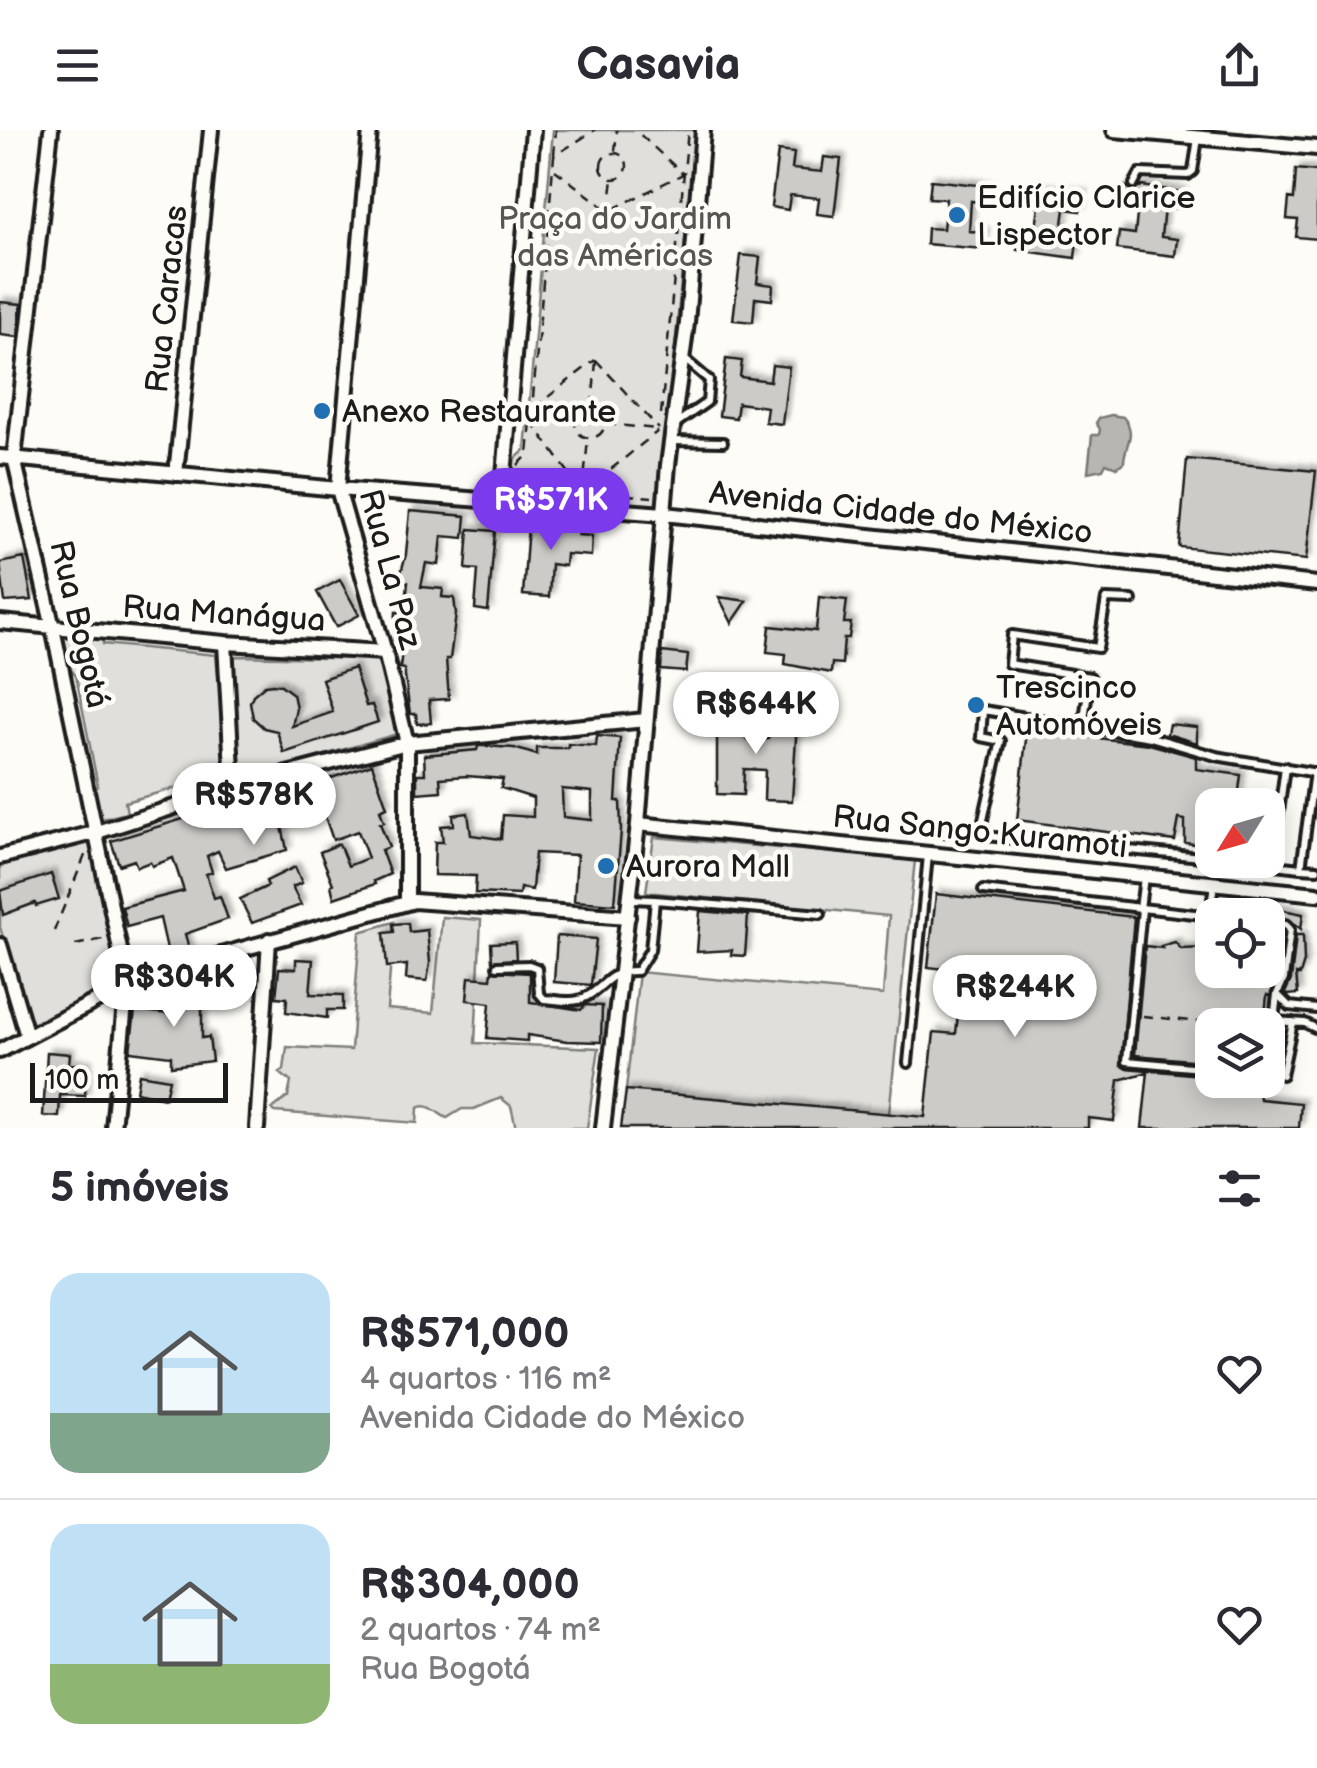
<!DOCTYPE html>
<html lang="pt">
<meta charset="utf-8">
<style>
body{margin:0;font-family:"Balsamiq Sans",sans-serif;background:#f7f7f7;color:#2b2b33;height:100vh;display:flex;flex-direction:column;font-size:38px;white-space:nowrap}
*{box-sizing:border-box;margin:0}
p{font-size:32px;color:#7c7c81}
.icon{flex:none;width:55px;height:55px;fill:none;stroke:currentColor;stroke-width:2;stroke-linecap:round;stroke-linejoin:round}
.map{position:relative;height:998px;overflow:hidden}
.sheet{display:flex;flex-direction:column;background:#fff;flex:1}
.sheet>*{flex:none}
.needle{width:65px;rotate:233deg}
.buttons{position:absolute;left:1195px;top:658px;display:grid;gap:20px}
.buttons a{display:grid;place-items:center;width:90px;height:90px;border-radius:20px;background:#fff;box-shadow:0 5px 25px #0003;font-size:50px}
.scale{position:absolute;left:30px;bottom:25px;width:198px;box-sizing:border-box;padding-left:10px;border:5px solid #1c1c1c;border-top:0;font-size:28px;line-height:35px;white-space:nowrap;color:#1c1c1c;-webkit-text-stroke:8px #fdfcf7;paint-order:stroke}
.price{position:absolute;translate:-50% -85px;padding:0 22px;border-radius:35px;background:#fff;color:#222;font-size:32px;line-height:65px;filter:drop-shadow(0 2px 5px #0008)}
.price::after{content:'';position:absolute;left:50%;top:60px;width:30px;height:22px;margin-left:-15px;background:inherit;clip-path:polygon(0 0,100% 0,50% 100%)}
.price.current{background:#7c3aed;color:#fff}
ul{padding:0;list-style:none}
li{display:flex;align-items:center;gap:30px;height:250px;padding:0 50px}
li+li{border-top:2px solid #e1e1e2}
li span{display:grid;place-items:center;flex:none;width:280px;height:200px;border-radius:30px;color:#555}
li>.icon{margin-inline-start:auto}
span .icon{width:120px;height:120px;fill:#fffc;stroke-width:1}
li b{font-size:42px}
h2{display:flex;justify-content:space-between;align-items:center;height:120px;padding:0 50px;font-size:42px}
header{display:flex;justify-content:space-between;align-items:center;height:130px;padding:0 50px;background:#fff;font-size:45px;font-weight:700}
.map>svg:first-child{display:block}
.green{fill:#e0dfdb;stroke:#7e7e7c;stroke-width:2.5}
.water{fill:#b7b6b2;stroke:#797876;stroke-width:2.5}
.building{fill:#cccbc8;stroke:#1c1c1c;stroke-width:2.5;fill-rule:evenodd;filter:url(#shadow)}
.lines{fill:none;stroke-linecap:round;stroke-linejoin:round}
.service-casing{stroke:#1c1c1c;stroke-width:14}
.minor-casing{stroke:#1c1c1c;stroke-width:20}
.path{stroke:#1c1c1c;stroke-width:2.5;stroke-dasharray:10 8;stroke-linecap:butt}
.service{stroke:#fdfcf7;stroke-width:6}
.minor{stroke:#fdfcf7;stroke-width:12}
.poi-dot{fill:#1f6fb2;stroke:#fdfcf7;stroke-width:4}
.labels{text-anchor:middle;stroke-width:9;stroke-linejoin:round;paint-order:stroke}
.poi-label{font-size:32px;fill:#1c1c1c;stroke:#fdfcf7;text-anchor:start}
.park-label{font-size:32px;fill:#575655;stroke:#fdfcf7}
.street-label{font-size:32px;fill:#1c1c1c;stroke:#fdfcf7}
</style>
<header><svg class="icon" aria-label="menu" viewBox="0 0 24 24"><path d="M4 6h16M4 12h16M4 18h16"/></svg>Casavia<svg class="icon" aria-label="share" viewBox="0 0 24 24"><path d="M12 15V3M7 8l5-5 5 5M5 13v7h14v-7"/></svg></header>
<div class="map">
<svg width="1317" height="998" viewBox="0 0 1317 998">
<defs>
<filter id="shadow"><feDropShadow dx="4.5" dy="-4.5" stdDeviation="2.5" flood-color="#0004"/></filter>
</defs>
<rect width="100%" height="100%" fill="#fdfcf7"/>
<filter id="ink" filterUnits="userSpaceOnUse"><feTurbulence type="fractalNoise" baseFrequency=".01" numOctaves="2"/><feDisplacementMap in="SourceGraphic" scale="20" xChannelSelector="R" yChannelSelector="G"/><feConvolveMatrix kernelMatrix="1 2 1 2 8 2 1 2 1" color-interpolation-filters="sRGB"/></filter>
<g filter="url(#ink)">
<path class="green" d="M553,0h142l-34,370 -4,6 -140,-11 -6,-6 3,-29 11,-10z
M64,503l39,2v9l113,11 12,119 -103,28 2,11 -30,7 -7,-32 8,-2 -22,-110 -15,-19 -2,-20z
M236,526l146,3 15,75 -156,45 -5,-7 -4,-113z
M654,707l261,23 -26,254 -263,-24 13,-118 244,23 6,-79 -243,-24z
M92,710l30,144 -89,46 -5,-5 -28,-98v-67z
M442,787l39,3 -6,123 124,5 -12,80h-71l-5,-22 -10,-8 -27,11h-12l-15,9c-10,-4 -17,-16 -29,-10l-1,15 -142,-11 -3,-3 16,-12 3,-15 -11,-9 4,-3 3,-23 64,3 9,-118 34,-10 -7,87 46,4z"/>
<path class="water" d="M1111,285l12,2c15,17 1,28 1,45l-7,5 -11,-4 -3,6 -15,3 4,-37h7l1,-6 -4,-6 3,-5z"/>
<path class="building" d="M778,21l16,2 -2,16 30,3 2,-15 17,2 -7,57 -17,-2 2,-16 -29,-3 -2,15 -17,-3z
M1296,39l21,2v68l-21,-2 2,-17 -11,-1 2,-21 5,1z
M931,50l57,6 -1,17 -16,-2 -2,30 15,1 -1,17 -57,-5 1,-16 16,1 3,-30 -17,-1z
M1125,56l8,5 9,-5 40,6 -2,17 -16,-2 -3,30 16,2 -2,17 -58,-7 2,-17 16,2 3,-29 -15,-2z
M1026,57l56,7 -2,17 -15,-2 -4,29 16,2 -2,18 -58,-8 3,-17 15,2 4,-29 -15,-2z
M741,125l19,2 -3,26 16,2 -1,15 -17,-2 -2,24 -20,-2z
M0,172l21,2 -3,33 -18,-2z
M726,229l16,2 -2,16 30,4 2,-16 17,2 -7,57 -17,-2 2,-15 -29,-4 -2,15 -17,-2z
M1187,329l129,12 -10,89 -127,-13z
M410,381l56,5 -2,22 -22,-2 -3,29 -13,-2 -5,24 22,2 -1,8 12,1 2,16 -6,45h-4l3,40 -20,1 2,23 -14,1 -1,-10h-6l-6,-45 -4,-1 3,-27 -9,-1 2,-28 9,1 3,-31 -9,-2 7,-26z
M559,390l20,2 -1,13 14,1 -1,20 -25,-2 -1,12 -14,-2 -2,33 -26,-2 5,-70 30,2z
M469,399l26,2 -7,80 -13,-2 3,-39 -12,-1z
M24,428l8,42 -27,2 -5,-39z
M340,450l19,35 -23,12 -19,-35z
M719,467l28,4 -15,22z
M819,467l28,3 -3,23h7l-2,15h-5l-2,26 -10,-1 -1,10 -46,-9 1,-10 -19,-2 3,-26 46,5z
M662,522l26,3 -2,17 -25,-2z
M354,538l12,38 6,-1 6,17 -94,31 -7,-22 -13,-3 -11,-10 -3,-16 3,-7 12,-10 8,-1 8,1 12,9 3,14 -4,18 41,-14 -11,-33z
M723,585l24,1 -1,23h22l1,-19 28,1 -5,80 -28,-1 1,-30 -21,-1 -1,26 -26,-1v-68h5z
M1169,594l28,3v16l-30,-9z
M1027,600l122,14 47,13v12l45,6 -4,30h-25v41l-27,-3v-23l-6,-1 -4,22 -158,-21z
M597,606l23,2 -4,63h4l1,29 -6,74 -41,-3 3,-46 -42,-2 -3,37 -12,-2 -1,7 -44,-2 1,-17 -42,-1 1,-33h8l-2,-16 13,-1 -1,-10 15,-2 3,22 30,4 2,-24 30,2v-19l-32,-10 2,-9 -36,-3 -27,2 1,13 -24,2v-19h8l-1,-19 53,-5 1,-4h5l31,2 23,7v-7h31v-4l28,2zM562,659l30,3v28l-29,-3z
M372,634l15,43 -7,3 4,12 -4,1 9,24 -8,3 9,24 -16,7 1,3 -41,14 -3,-13 2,-1 -13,-32 19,-8 9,22 20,-8 -10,-27 -25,9 -9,-26 -11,4 -4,-10 -29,9 7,33 -61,18 -8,-17 -11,5 5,16 -6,2 8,24 6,-2 8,23 -43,15 5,19 -21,5 -9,-40 -33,9 -5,-20 62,-16 -11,-33 -21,8 -2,-4 -13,5 -3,-7 -15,5 -8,-24 88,-27 1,4 19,-6 -2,-4 54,-16 2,4 44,-13z
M295,737l7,16 -10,4 9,18 -49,18 -12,-24 28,-13 -2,-5z
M51,744l8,25 -23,7 -1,-3 -32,12 -3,-24z
M936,764l198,23 -13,148 5,3 86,8v4h46l2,19 41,4 -2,25h-157l6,-56 -29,8 -5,41 -26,-3v10h-467l5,-38 299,27 9,-85 22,2 6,-63 -34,-4z
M1248,773l55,11 -2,15 -13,-10 -45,-10z
M700,781l48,4 -3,41 -14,-1 1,-5 -35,2z
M408,793l1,9 18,-2 3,33 -3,18 -21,-2 1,-14 -20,2 -3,-34 10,-1 -1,-8z
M1296,805h7l1,27 -4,13 -4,-1 2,20 -10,1 -3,-2 6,-13z
M557,806l39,3 -5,46 -37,-3z
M515,812l1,17 -24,2 -1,-18z
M1175,812l6,7 26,-1 5,3v19h56v-11l12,-1 -3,19 -7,19 -3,-1 -3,30h-52v37l-77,-7 10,-109 17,2 -1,-2z
M296,829l17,1 -3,34 33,1v15h-16v8l-41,-6 1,-14 -11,-1 3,-29 17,1z
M492,841l38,2v29l51,8 4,-5 17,1 -1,36 -34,-1 -40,-6v6l-40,-3 3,-35 -23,-3 2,-23 22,2z
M170,860h32v48l7,-1 3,24 -41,5v-10l-41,-5 5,-41 35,4z
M47,922l23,2 -1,10 18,1 -2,31 -25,-1 -1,22 -16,-1z
M139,944l30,5 -4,19 -29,-6z"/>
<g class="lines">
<defs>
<path id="service" d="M1134,54l6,-11 48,2 5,-4 5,-33
M674,295l33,-23 2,-22 -27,-23
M672,311l51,1
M1083,596l7,-49 -81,-13 3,-29 86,13 8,-49 26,1
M923,700l289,28
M980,703l21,-92 -20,-4 2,-27 168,27 65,19 101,17
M1230,730l71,8 13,-96
M1272,735l13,-98
M1301,738l16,1
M983,760l229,26
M655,770l166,14
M1140,779l4,-32
M1142,779l-15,152 85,8
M1210,785l4,-32
M1268,793l18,2 4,4 -6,50 -7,15 -9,79
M497,836l32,-1 8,3 2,25 5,6c13,1 31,5 42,-2 20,-11 23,-27 51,-26l13,-21 5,-50 -24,-1
M1278,865l11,11 28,3
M1275,891l30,2 12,6
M908,933l20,-208
M1282,945l11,-53"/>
<path id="minor" d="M51,0l-37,328 39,170 74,355 -14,145
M370,0l-32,359 47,163 22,91v159
M1114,0l203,18
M0,327l338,32 326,25 653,70
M176,344l35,-344
M502,370l31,-370
M0,492l225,21 160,9
M225,513l8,145
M638,694l679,70
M0,727l97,-25 136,-44 174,-45 239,-23
M0,815l27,91
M0,921l142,-74 272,-76 214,16
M257,998l12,-188
M603,998l35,-304 30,-359 19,-142 16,-193"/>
</defs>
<use href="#service" class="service-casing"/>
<use href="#minor" class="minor-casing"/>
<path class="path" d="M615,21l2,-21
M601 36a13 13 0 1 1 26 0a13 13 0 1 1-26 0Z
M554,25l2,-25
M555,40l54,41 74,-37 -48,-44
M607,98l6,-49
M596,230l63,69
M592,277l4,-46
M575 293a15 15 0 1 1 30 0a15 15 0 1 1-30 0Z
M534,278l61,-48
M661,284l27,-284
M532,285l42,6
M531,291l51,70
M606,294l52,5
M518,335l10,-10 26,-299 41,-26
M518,356l134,11
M583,361l5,-52
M583,362l75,-61
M54,801l32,-78
M75,815l28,-6
M1143,886l86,9"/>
<use href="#service" class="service"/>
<use href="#minor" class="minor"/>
</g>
</g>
<g class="poi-dot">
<circle cx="957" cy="85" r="10"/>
<circle cx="322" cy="281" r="10"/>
<circle cx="976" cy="575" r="10"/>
<circle cx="606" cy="736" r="10"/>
</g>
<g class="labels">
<g class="poi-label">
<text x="977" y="78">Edifício Clarice<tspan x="977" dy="37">Lispector</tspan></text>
<text x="342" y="292">Anexo Restaurante</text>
<text x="996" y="568">Trescinco<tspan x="996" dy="37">Automóveis</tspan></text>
<text x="626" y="747">Aurora Mall</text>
</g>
<g class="park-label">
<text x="615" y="99">Praça do Jardim<tspan x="615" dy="37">das Américas</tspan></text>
</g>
<g class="street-label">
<text transform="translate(166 169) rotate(-84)" y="11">Rua Caracas</text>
<text transform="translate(901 382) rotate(6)" y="11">Avenida Cidade do México</text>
<text transform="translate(391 439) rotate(75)" y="11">Rua La Paz</text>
<text transform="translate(224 483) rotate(4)" y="11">Rua Manágua</text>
<text transform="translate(80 494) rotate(77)" y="11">Rua Bogotá</text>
<text transform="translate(980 701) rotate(6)" y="11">Rua Sango Kuramoti</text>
</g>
</g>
</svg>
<div class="buttons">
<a><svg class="needle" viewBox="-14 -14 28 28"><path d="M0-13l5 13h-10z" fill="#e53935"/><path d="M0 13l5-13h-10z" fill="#7c7c81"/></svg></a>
<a><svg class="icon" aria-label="locate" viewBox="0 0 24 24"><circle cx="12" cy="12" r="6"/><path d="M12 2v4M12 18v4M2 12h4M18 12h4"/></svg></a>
<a><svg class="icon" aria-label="layers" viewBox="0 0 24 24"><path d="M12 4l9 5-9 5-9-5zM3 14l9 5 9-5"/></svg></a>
</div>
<div class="scale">100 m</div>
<b class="price current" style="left:551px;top:423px">R$571K</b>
<b class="price" style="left:756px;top:627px">R$644K</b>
<b class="price" style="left:254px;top:718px">R$578K</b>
<b class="price" style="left:174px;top:900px">R$304K</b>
<b class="price" style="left:1015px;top:910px">R$244K</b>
</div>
<section class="sheet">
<h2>5 imóveis<svg class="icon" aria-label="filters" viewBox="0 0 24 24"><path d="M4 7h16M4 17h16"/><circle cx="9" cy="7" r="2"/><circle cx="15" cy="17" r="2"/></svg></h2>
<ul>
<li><span style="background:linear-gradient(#bfe0f5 70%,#7fa58c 0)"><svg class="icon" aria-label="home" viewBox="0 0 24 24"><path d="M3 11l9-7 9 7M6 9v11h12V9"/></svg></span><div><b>R$571,000</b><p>4 quartos · 116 m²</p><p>Avenida Cidade do México</p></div><svg class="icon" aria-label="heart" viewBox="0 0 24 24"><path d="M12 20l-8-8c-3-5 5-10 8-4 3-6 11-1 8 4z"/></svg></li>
<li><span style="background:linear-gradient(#bfe0f5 70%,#8fb573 0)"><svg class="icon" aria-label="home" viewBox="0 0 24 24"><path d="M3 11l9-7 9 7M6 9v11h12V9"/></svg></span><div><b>R$304,000</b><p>2 quartos · 74 m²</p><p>Rua Bogotá</p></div><svg class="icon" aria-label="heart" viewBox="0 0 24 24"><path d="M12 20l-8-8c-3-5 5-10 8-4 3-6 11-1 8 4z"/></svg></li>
</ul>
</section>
